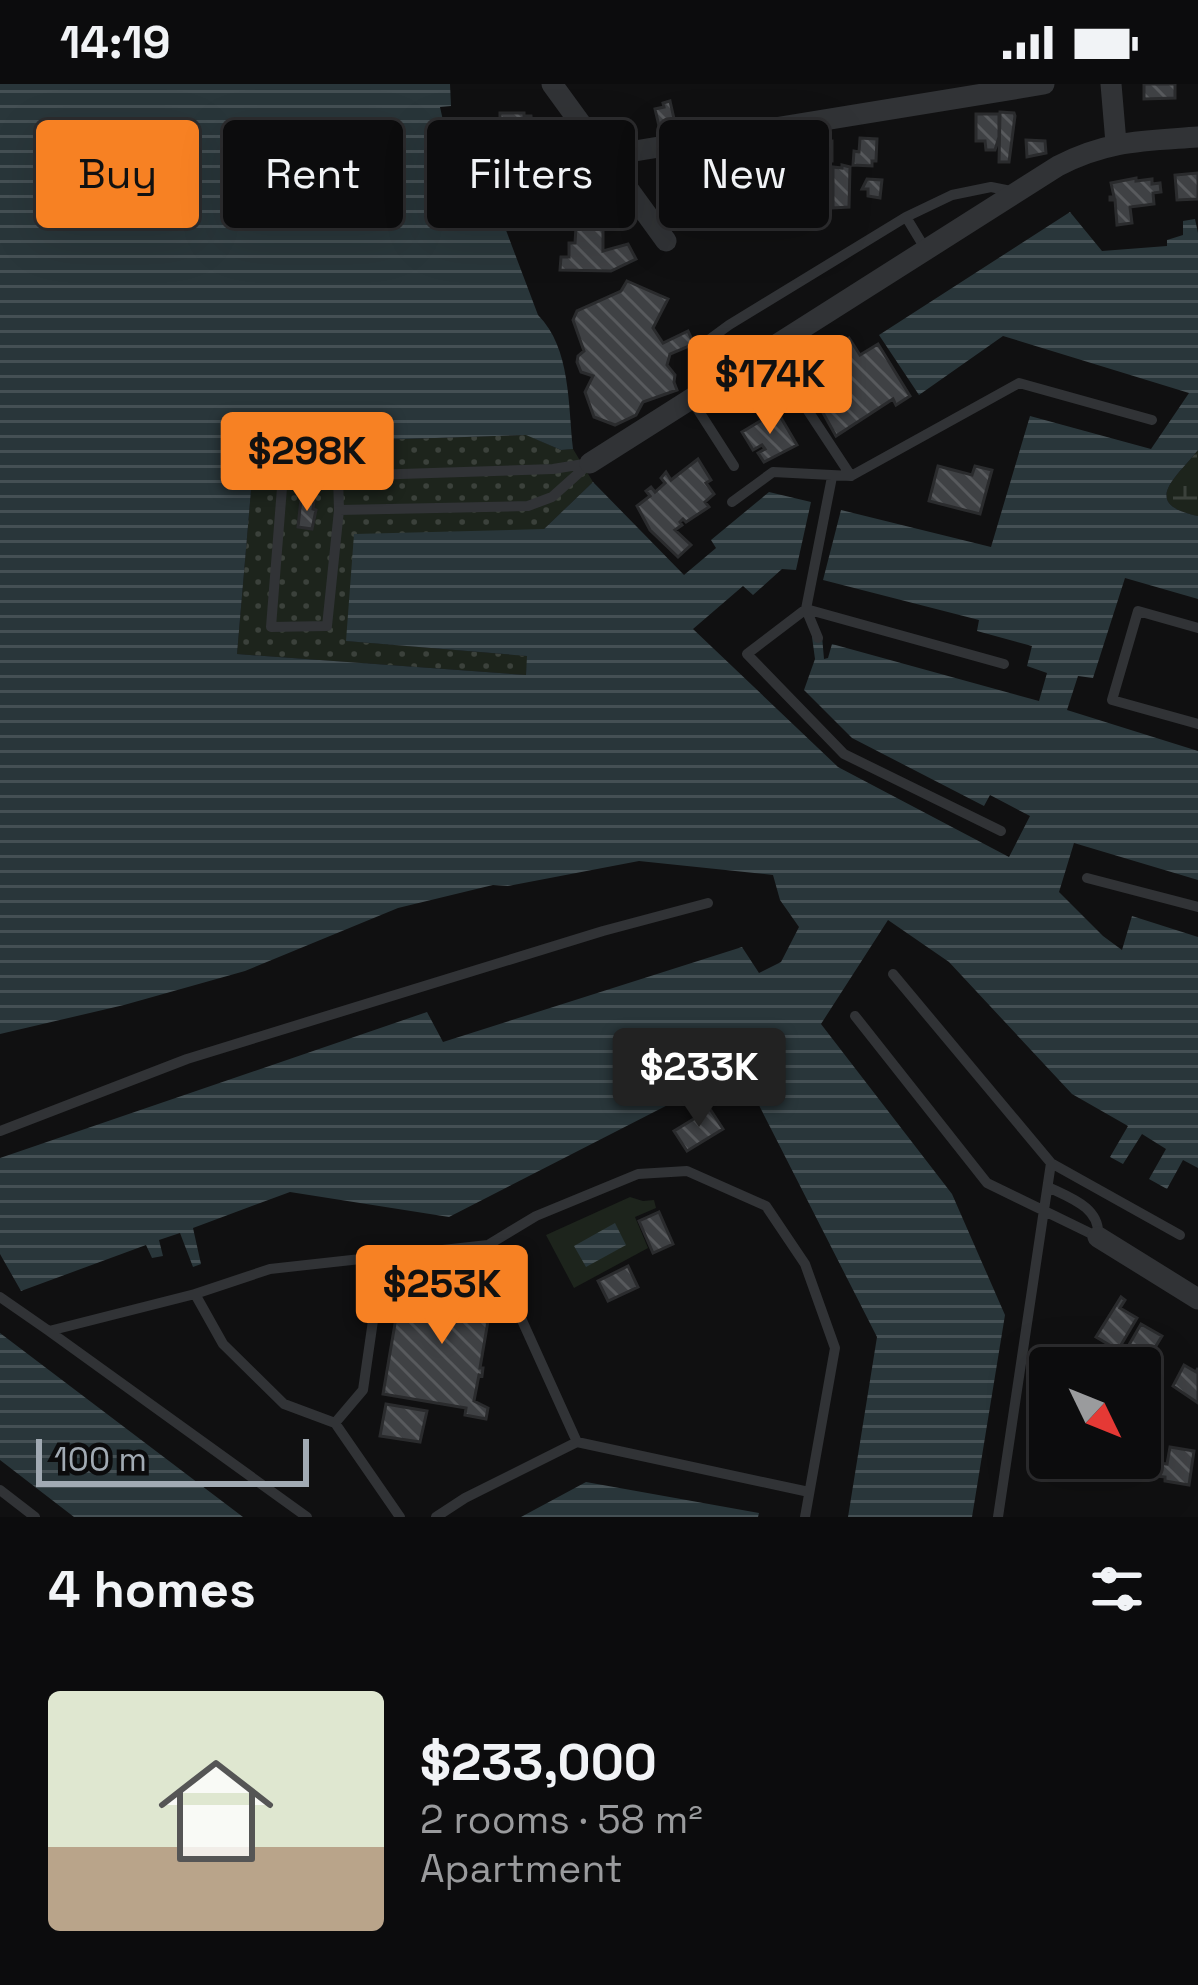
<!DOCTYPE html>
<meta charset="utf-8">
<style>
body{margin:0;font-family:"Space Grotesk",sans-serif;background:#151516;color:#f1f3f6;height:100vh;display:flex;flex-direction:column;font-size:45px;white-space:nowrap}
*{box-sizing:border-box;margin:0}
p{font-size:39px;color:#9a9b9d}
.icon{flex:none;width:66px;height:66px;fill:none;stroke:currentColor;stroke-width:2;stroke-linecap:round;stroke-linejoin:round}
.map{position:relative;height:1433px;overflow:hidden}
.sheet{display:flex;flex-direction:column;background:#0c0c0d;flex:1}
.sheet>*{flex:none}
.top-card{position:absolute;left:36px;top:36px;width:1128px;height:108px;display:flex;gap:24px}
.needle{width:78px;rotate:133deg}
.buttons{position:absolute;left:1029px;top:1263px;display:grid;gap:24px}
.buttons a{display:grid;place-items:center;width:132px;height:132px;border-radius:12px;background:#0c0c0d;box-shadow:0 12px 48px #0002,0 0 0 3px #2c2c2e;font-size:60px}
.scale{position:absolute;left:36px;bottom:30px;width:273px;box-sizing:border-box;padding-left:12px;border:6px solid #a1aab3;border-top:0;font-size:33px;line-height:42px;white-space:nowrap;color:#a1aab3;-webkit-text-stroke:9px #0b0b0c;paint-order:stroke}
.price{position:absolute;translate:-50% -102px;padding:0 27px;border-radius:12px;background:#f78123;color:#111;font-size:39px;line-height:78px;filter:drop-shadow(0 3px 6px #0008)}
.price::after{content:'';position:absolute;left:50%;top:72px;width:36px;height:27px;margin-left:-18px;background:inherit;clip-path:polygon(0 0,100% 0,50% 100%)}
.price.current{background:#222;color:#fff}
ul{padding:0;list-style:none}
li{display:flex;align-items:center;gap:36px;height:300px;padding:0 48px}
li+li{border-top:3px solid #2c2c2e}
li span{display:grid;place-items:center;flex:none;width:336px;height:240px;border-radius:12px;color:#555}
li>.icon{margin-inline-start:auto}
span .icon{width:144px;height:144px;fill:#fffc;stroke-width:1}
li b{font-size:51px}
h2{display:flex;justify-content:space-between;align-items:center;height:144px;padding:0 48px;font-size:51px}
.pill{padding:0 42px;border-radius:12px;background:#0c0c0d;box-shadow:0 12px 48px #0002,0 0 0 3px #2c2c2e;font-size:42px;line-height:108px}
.pill.current{background:#f78123;color:#111}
.status{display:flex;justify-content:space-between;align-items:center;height:84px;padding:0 60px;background:#0c0c0d;direction:ltr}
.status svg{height:33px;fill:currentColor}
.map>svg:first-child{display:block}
.grass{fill:url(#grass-dots)}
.wetland{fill:url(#wetland-marsh)}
.pitch{fill:#1d241c}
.water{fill:url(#water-rules)}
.building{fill:url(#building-back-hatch);stroke:#2a2b2d;stroke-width:3}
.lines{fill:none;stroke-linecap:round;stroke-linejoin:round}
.lane{stroke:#313336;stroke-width:10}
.street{stroke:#313336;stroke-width:21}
</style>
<div class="status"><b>14:19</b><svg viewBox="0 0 49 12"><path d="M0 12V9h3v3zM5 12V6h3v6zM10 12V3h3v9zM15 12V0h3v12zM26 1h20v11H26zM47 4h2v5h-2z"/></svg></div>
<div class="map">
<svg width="1198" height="1433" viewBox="0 0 1198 1433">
<defs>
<pattern id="grass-dots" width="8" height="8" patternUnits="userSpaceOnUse" patternTransform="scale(3)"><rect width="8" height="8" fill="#1d241c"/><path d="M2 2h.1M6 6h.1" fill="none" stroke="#3b413b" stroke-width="1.8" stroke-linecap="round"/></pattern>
<pattern id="wetland-marsh" width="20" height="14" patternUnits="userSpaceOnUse" patternTransform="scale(3)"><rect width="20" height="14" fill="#1d241c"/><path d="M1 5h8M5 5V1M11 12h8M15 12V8" fill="none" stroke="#3b413b"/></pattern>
<pattern id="water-rules" width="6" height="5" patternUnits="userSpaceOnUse" patternTransform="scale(3)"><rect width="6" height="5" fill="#29363a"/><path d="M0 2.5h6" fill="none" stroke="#455054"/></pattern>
<pattern id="building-back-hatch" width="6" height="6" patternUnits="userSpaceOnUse" patternTransform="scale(3)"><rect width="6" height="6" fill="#3f4144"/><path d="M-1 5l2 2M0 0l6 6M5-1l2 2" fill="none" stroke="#585a5d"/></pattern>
</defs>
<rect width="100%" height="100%" fill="#101011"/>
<path class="grass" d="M527,351l34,15 12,-1 20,33 -49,47 -197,112 181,15 -2,19 -289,-21 18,-210z"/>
<path class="wetland" d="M1198,366v66c-59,-12 -21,-39 0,-66z"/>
<path class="pitch" d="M630,1113l13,4 11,-1 2,8 -21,9 13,31 -74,40 -28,-53z"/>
<path class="water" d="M0,0h450l1,22 -11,1 4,18 57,92 37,98c33,33 30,90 35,134l-12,1 -35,-15 -271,9 -18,210 289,21 1,-19 -181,-15 8,-107 190,-5 49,-47 91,93 32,-27 -5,-8 58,-48 42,10 -15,68 -14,-1 -29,26 -10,-9 -50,43 145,138 171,90 21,-41 -40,-21 -6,11 -132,-68 -48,-48 11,-31 -3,-22 10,-1 2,23 4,-1 4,-14 207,57 8,-28 -20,-7 5,-20 -55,-15 2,-11 -156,-40 18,-70 150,37 39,-131 121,33 38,-56 -186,-57 -84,59 -40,-60 191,-123 32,39 65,-5v-6l16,-5v-14l12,-2 3,14v217c-21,27 -59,54 0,66v83l-73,-21 -32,100 -15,-2 -11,34 131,41v129l-124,-37 -15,49 44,44 19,14 10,-34 66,21v231l-15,-8 -16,29 -18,-10 17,-30 -24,-15 -19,30 -13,-7 18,-31 -56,-32 -123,-132 -61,-42 -67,104 131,170 53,121 -33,202h-124l29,-180 -137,-269 -291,149 -159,-25 -97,36 8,36 -8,3 -13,-34 -21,7 4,16 -11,2 -6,-13 -125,46 -21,-37v-96l427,-146 16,30 299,-95 17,26 22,-11 18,-35 -19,-27 -7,-25 -134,-14 -131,25 -15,-1 -95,23 -153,63 -121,34 -124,29z
M615,1139l11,22 -40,22 -12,-21z
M0,1249l243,184h-169l-74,-57z
M586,1398l173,31 -1,4h-237z"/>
<path class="building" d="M1144,0h31v14l-31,1z
M670,17l5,22 -16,3 -4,-17 9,-2 -1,-4z
M1000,28l14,1 1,3 -6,46h-10z
M500,29h24v3h7l3,24 -53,-1v-20l19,3z
M976,30h23v23l-4,13h-9l-1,-9h-9z
M860,54l17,1 -1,22h-4v5l-19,-1 1,-14 5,1z
M1026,56l19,1 1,12 -19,4z
M818,57h14v20h-14z
M547,58v10h9l1,17 -57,2 -1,-17 17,-1 1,-3 8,-1v-6z
M802,81l6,38 -24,4 -8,-37z
M842,81l8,2 -1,40 -16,1v-41l9,1z
M1198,89v26l-21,1 -2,-25z
M734,92l7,39 -25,4 -6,-39z
M1136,94v3l16,-2v5l8,-1 1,9 -8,1 1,11 -24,3 2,16 -15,2 -2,-25h-5v-3h4l-3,-14z
M867,95l15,1 -2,18 -12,-2v-7h-6z
M576,143h27v24l25,-7 8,15 -25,12 -51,-1 1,-13h8v-14h6z
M627,197l41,18 -15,29 10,15 25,-12 6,13 -24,10 -3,11 8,10 -1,7 3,8 -34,12 -7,13 -21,10 -21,-8 -9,-25 8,-16 -12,-4 -4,-10 1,-6 6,-5 -11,-31 4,-9 44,-20z
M849,254l11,17 18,-11 32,52 -14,9 -3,-6 -57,37 -37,-66z
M777,327l20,34 -33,17 -6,-9 7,-4 -3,-4 -9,5 -11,-18z
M698,375l13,21 -5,3 8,11 -9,8 4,5 -23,15 -3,-3 -3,3 2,3 -7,5 16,15 -13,12 -28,-27 -13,-24 13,-10 -4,-5 5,-4 4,5 10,-9 -4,-5 5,-6 5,8z
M938,382l34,9 3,-9 17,4 -12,44 -51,-13z
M301,415l13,1 -1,9 3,1 -4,19 -14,-2z
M710,1025l13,20 -36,22 -13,-20z
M659,1128l14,32 -20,9 -14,-32z
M628,1182l10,21 -30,14 -10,-20z
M438,1193l56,9 -14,82h3l-1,8 -3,-1 -5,26 14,7 -2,11 -21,-4 1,-7 -83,-14 15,-88 34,5z
M1121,1213l4,3 -5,8 17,10 -19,32 -22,-13z
M1141,1240l21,12 -20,33 -11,-7 -6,6 -7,-4z
M1184,1281l12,7 2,-4v35l-25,-17z
M386,1320l41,7 -7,31 -40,-6z
M1170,1363l24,4 -5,34 -24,-4v-4l-9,-1 2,-13 9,1z"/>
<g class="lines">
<path class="lane" d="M906,133l20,33
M768,266l83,126
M709,304l-12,-17 -2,-12 15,-20 19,-14 177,-108 46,-22 39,-8 25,5
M691,315l43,67
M590,379l-38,34 -24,9 -189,4 -12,116 -56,1 12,-152 55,1 215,-7z
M338,392l1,34
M832,393l-26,132 198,55
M732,418l41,-30 78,4 168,-93 133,37
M1198,544l-60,-17 -26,89 86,24
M818,554l-12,-29 -59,45 97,100 157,77
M1087,794l111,29
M893,890l158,189 -53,354
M855,932l132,167 111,54c3,-29 -27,-39 -50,-50
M0,1047l187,-72 416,-128 105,-28
M1051,1079l129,72
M488,1161l89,197
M382,1174l-19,132 -28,33 -51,-19 -61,-60 -28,-50 75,-25 218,-24 48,-29 102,-42 49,-3 79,35 39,58 30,84 -30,169
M0,1213l49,34 146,-37
M49,1247l258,186
M335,1339l65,94
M0,1406l35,27
M436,1433l29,-19 112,-56 232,50"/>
<path class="street" d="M552,0l114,157
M1111,0l5,59
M604,72l440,-72
M590,379l468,-297c50,-26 86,-25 140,-29
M1098,1153l100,62"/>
</g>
</svg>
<div class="buttons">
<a><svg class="needle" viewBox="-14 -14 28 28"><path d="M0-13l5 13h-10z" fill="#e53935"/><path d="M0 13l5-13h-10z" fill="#9a9b9d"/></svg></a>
</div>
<div class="scale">100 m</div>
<b class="price" style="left:770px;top:353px">$174K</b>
<b class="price" style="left:307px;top:430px">$298K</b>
<b class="price current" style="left:699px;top:1046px">$233K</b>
<b class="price" style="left:442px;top:1263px">$253K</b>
<div class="top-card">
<a class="pill current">Buy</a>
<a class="pill">Rent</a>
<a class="pill">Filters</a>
<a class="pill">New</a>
</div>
</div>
<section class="sheet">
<h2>4 homes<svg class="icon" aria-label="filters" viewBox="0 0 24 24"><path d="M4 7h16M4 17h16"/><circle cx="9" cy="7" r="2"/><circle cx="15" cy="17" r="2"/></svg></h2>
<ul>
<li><span style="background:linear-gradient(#dfe7d0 65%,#b9a48a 0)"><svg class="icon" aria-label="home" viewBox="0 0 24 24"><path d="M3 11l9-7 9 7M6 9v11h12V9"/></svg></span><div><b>$233,000</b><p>2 rooms · 58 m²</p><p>Apartment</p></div></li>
</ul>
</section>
